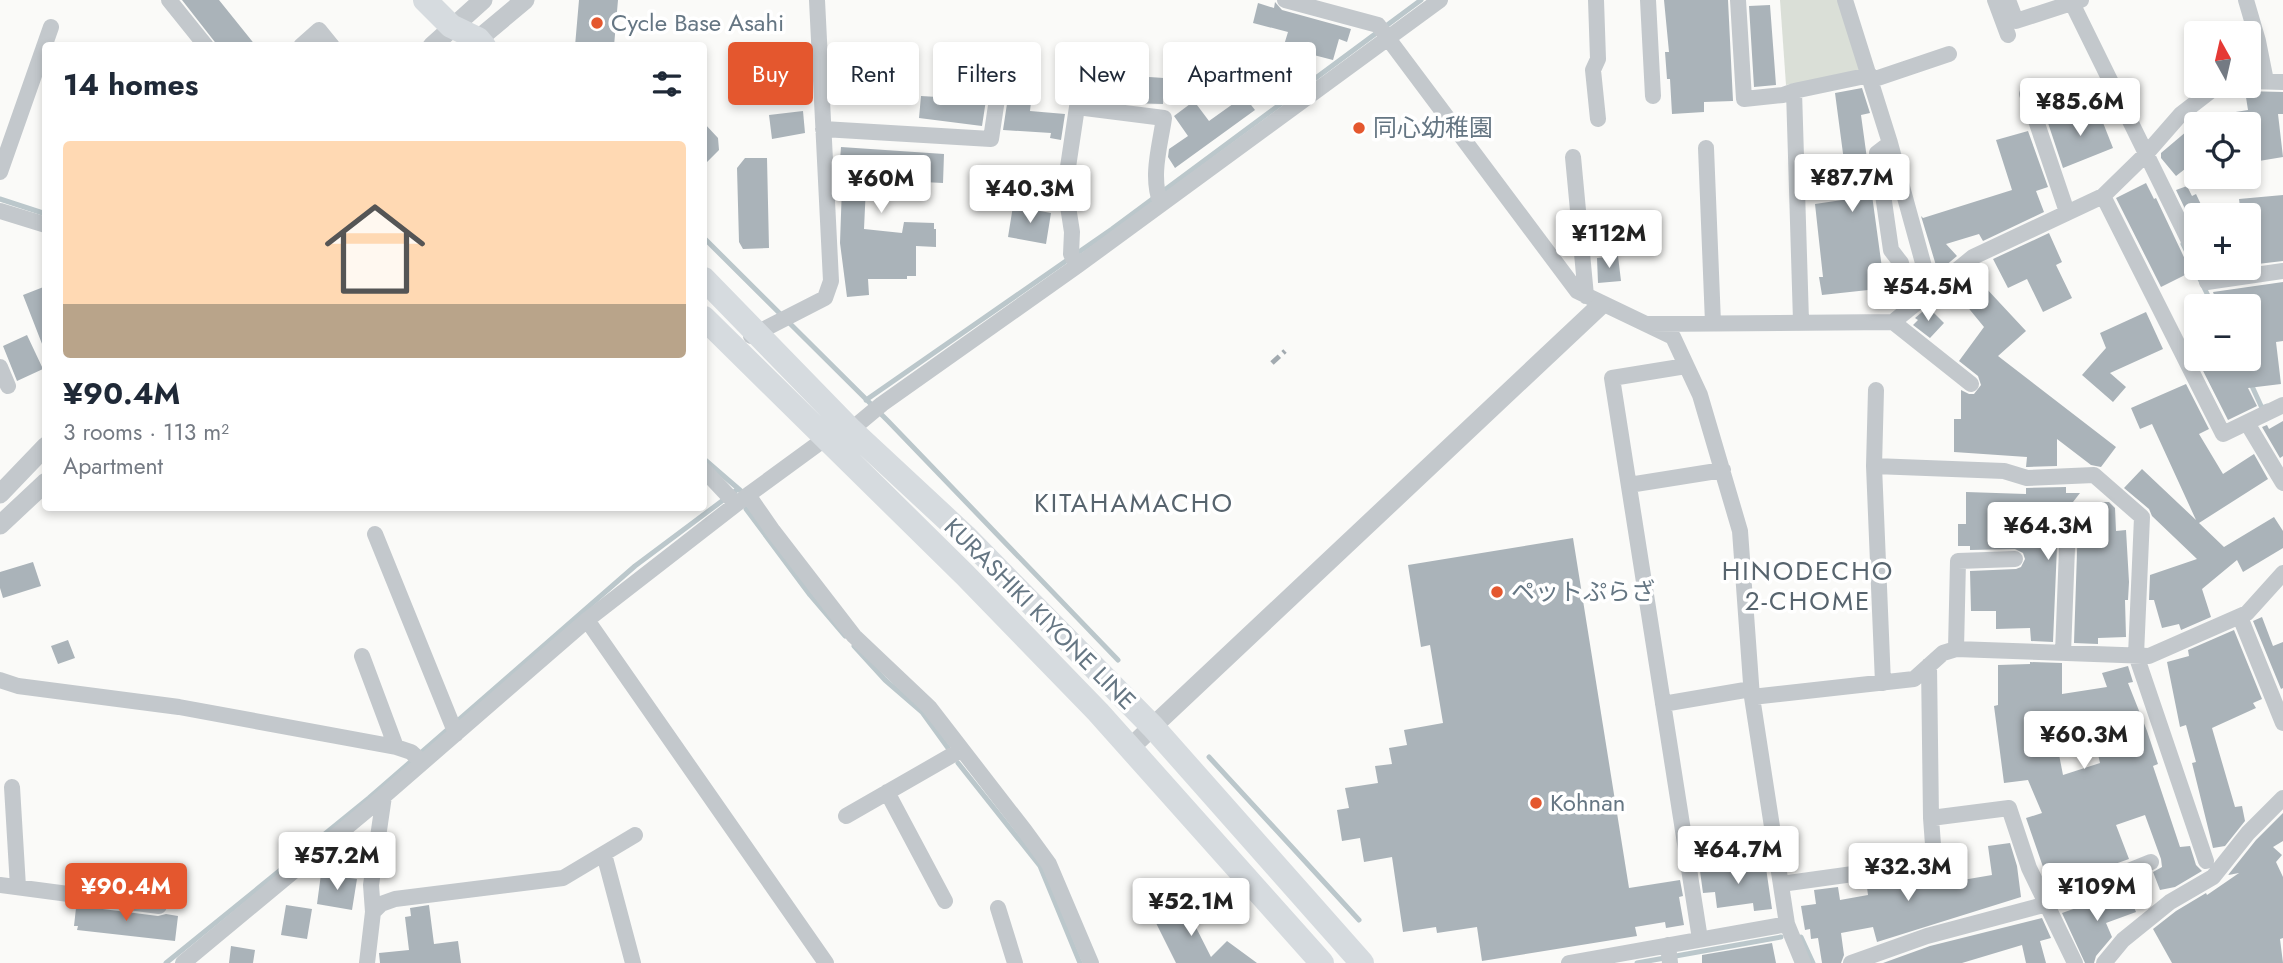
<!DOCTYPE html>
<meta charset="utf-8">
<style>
body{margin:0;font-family:Jost,"Noto Sans JP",sans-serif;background:#f6f6f7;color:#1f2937;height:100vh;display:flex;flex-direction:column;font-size:26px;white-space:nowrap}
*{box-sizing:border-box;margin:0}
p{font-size:23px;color:#747a83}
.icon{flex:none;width:38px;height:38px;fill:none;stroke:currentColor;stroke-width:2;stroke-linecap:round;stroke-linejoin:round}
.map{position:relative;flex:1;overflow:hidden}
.side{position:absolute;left:42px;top:42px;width:665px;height:469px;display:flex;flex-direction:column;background:#fff;border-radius:7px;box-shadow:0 4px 10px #0003}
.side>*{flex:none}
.hud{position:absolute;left:728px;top:42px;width:665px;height:63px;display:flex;gap:14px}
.needle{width:46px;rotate:352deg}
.tools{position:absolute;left:2184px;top:21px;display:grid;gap:14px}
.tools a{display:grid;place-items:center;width:77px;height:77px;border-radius:7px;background:#fff;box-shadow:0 4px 10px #0003;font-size:35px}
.price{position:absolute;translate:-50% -60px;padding:0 16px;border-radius:7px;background:#fff;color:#222;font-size:23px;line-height:46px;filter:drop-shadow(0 2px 4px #0008)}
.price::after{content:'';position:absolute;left:50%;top:42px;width:21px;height:16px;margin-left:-10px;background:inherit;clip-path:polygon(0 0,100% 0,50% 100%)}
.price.current{background:#e4572e;color:#fff}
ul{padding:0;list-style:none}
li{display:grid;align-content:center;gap:14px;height:371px;padding:0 21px}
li+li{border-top:2px solid #e0e1e3}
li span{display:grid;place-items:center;height:217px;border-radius:7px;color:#555}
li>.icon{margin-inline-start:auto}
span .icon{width:126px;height:126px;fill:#fffc;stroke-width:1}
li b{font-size:30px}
h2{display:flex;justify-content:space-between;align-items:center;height:84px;padding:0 21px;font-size:30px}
.pill{padding:0 24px;border-radius:7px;background:#fff;box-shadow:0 4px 10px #0003;font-size:24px;line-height:63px}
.pill.current{background:#e4572e;color:#fff}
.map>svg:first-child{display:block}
.green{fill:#dadfd7}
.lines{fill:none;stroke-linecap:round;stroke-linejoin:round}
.stream{stroke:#bbc7cb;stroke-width:5}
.building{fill:#aab3b9;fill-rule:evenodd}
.minor{stroke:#c3c8cc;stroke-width:16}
.tertiary{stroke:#c3c8cc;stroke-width:19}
.primary{stroke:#d6dbdf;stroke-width:24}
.rail{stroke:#a2aab0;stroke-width:5;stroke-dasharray:10 5;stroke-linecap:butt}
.poi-dot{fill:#e4572e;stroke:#fff;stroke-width:2.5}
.labels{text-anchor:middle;stroke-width:7;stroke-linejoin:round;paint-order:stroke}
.poi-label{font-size:24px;fill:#657683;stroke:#fff;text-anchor:start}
.street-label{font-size:24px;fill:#657683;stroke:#fff}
.neighbourhood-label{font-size:26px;letter-spacing:2px;fill:#57646e;stroke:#fff}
</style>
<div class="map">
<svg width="2283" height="963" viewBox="0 0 2283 963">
<rect width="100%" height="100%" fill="#fafaf8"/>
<path class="green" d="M1780,0h63l22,71 -79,14z"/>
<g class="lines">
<path class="stream" d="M0,199l46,15
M704,238l184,183 230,239
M2183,244l30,62
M2251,384l11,24 5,-2
M866,400l246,-171 309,-229
M704,459l37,32
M746,509l64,86 35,41
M854,646l31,34 37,32 26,36
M1209,757l150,163
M958,763l82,103 40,97
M1801,937l12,26
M166,963l203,-165 266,-232 103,-77
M1637,963l144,-26"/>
</g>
<path class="building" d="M182,0h37l37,46h-38z
M579,0h39l-4,46h-39z
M1664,0h64l5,101 -29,1v10l-32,2 -2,-35h-3l-2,-27h4z
M1275,2l7,8 69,19 -4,13 -8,-3 -6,21 -31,-8 -3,11 -19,-5 8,-26 -35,-9 5,-20 16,5z
M1770,5l6,80 -22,2 -5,-81z
M1013,64l22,3 -5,44 35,3 -4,26 -11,-2 1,-5 -48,-3z
M1119,75l45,3 -1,26 -37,-1 1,-10 -8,-1z
M1862,88l8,25 -9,2 21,153 9,-1 5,20 -74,8 -3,-18h4l-8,-73 34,-5 -14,-106z
M2245,91l38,1v22h-5l5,43 -24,4 -1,-8 -9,1v-30h-37l-1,-8 37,-6z
M921,96l65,4 -4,26 -63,-8z
M1244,96l11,14 -80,58 -7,-11 1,-8 19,-13 -14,-20 20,-15 15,20z
M2098,110l15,38 -50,20 -15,-45 15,-5 2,5z
M803,111l2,22 -33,6 -3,-24z
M704,123l14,15 1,12 -15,15z
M2028,131l20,56 -12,4 8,21 -61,29 -4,-7 -33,10 11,12 -19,16 -17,-56 2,2 89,-28 -16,-50z
M2187,131l9,12 -10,10 8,9 -18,14 -15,-18v-5z
M841,147l103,7 -1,29 -40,-2 -1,6 -36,-1 -2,43 38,4 2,-11 30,1v6h2v18l-20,-1v30h-9v3h-39l1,16 -22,2 -7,-54 2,-57h-4z
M745,158h22l2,90 -26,1 -4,-7 -2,-74z
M2146,183l8,16 2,-1 35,74 -30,15 -45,-89z
M2187,186l5,10 4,-2 10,21h-10v17l-20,-42z
M2283,195v66l-34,4v-50h-8l-2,-16z
M1013,206l38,7 -5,31 -38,-7z
M2049,233l13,29 -6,3 16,33 -29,14 -16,-33 -19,9 -15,-29z
M1618,256l3,25 -23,2 -1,-25z
M1971,272l55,59 -28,25 118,91 -15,20 -10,-2 -34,-26v27l-29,1h-2l1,-10 -73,-5v-33h7v-29l8,4h5l7,-9 -3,-9 -19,-15 25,-34 -32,-39z
M2283,282v59l-7,1 5,42 -33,4 9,18 -29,14 -31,-61h52v-53h-31l-5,-14z
M46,286v63h-2l-21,-54z
M1928,307l16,16 -14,15 -17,-13 5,-5 -3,-2z
M2146,312l17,37 -53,24 16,14 -13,15 -31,-27 24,-27 -6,-15z
M27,335l16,34 -26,12 -14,-35z
M2186,384l23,45 -10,5 24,40 31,-20 14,25 -69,44 25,24 50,-30 9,14v17l-40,24 -6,-12 -35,29 9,28 -30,13 -2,-6 -17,4 -8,-28h-5l1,-25 47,-16 -45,-43 -3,-7 -25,-21 18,-19 54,51 -44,-96 -12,5 -9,-21z
M2283,421v35l-3,2 -18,-31 5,-2 2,4z
M2066,487v6h14l-7,9h36l6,6 1,23 10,-1 3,52 -1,18h-3l1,37 -28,1v6l-24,-1 4,-121 -1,-5 -8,-5 -6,1 -5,9 -5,120 -22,-1 -1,-13 -34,1v-18h-25l-1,-40 46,-2 5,-2 4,-8 -2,-6 -8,-4 -45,1v-4h-12v-22h8v-32l60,2v-6z
M1573,538l56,350 51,-8 3,16 -4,1 5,28 -18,3 -1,-6 -30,5 2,9 -155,25 -5,-34 -40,6 -1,-6 -33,5 -11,-75 -28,5 -4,-24 -18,3 -5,-31 12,-2 -4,-20 33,-5 -3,-17 17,-2 -3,-16 18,-3 -3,-15 39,-7 -13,-78 -9,2 -13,-82z
M33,562l8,24 -38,12 -3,-10v-16z
M2262,617l11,29 10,-4v46l-2,1 -28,-68z
M2234,630l28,69 -9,4 3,5 -44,20 23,79 7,-1 3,15 -20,25 -12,2 -21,-85 4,-1 -10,-37 -6,2 -13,-65 22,-6 -1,-6z
M68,640l7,18 -17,6 -7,-18z
M2030,662l32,1v31l45,-7 -5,-14 26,-7 5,16 -5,1 19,48 11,33 -5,2 27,81 10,-1 6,19 6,6 -27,16 -15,3 -7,-18 9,-5 -1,-8 -16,-44 -29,10 13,34 -79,28 -24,-69 16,-5 -14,-33 -24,3 -10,-77 4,-1v-40l32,-1zM2091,724l9,39 -37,12 -9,-46z
M2283,813v28l-10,6 9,8 -6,7 7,15v61l-3,1 3,24h-111l-19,-34 23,-18 30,-18 1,2 32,-22 -11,2 28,-35z
M2010,843l7,23 4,31 -144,45 -4,-15 -32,6 3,22 -3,8h-19l-4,-25 -7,1 -1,-10 -5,1 -4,-24 15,-2 -2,-14 24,-3 2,13 28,-5 -2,-15 11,-5 58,-7 7,-4 3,19 47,-8 -4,-29z
M1758,864l1,5 7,-1 6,41 -18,2 -1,-8 -36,5 -2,-16 -12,1 -3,-22z
M321,874l36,5 -5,31 -35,-6z
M2127,890l9,22 -30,11 6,14 -16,19 -2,7h-9l-23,-50z
M1181,898l30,59 16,-16 30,22h-81l-25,-50z
M286,905l26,4 -5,30 -26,-4z
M429,905l5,39 24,-3 3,22h-81l-1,-10 30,-3 -4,-33 6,-1 -1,-8z
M79,906l79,10 8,-2 12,2 -3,25 -98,-11 1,-4h-4l2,-18z
M2042,918l9,20 -11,3 6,22h-20l-4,-18 -60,18h-79l47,-17z
M1772,943l4,20h-74v-8z
M231,946l24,4 -2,13h-24z"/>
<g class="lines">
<path class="minor" d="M169,0l37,46
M1285,0l93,25 199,266 96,46 27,58 40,136 12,166 35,227 16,39
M1596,0l2,59 -5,11 5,49
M1648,0l5,96
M1738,0l6,99 39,-4 11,-4 76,-16
M1845,0l45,143 41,149
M1995,0l13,35
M2008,0l8,21 65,-21
M2246,0l12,41 8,40
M2072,3l119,242
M301,46l18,-16 13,16
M1872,80l77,-26
M2249,81l34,1
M1794,91l7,230
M2027,94l40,118
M823,129l168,10 13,-87
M1890,143l-13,10 14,97 10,13 3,14 27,15
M1706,148l7,175
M1573,157l13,139
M0,172l51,-145
M2103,196l120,238 60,-29
M0,211l46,14
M1077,266l-6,-12 1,-22 -7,-45 12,-80 87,11c-4,28 -14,59 -3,86
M2207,282l76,-11
M1893,322l78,62
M1648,324l245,-2 80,-65 130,-61 43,-42 35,-40 31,-24 11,-4
M751,336l74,-38 6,-17 -14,-281
M1686,366l-74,12 88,561
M0,367l8,19
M1876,390l-2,76 9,217
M2247,423l36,60
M846,434l36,-30 195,-138 363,-266
M1874,466l130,5 23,7 67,-3 48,42 -6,138 70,206
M704,470l32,34
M1629,485l94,-15
M748,495l25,36 81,105 75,71 96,124 24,33 42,99
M375,534l81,200
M2240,617l43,106
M587,620l239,343
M1956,649l2,-88 57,-2
M2063,653l5,-131
M362,656l34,91
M0,680l18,6 161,21 217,40 15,5 11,10
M1752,697l162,-18 29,-26 13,-4 193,7 98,-43 36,-40
M1663,704l88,-15
M12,787l6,100
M887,792l58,109
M846,816l115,-66
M1931,818l78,-10 20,60 46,95
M604,854l29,109
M1781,884l72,-10 21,-9 60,-7 -3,-40 -2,-153
M0,885l159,21
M998,908l17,55
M373,912l-2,-27 13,-89
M1668,945l2,18
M183,963l201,-167 203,-176 161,-125 78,-57
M367,963l6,-51 8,-8 14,-5 168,-21 72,-43
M1569,963l218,-39
M1851,963l76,-27 120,-32 104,-42
M2104,963l19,-23 47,-38 43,-25 35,-44 35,-35"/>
<path class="tertiary" d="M432,46l51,-46
M470,46l55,-46
M0,494l46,-48
M0,525l46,-43
M1131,747l470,-442"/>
<path class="primary" d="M425,0l26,26 27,13 6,7
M704,279l147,151 114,106 188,191 209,236
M704,318l261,257 133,137 224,251"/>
<path class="rail" d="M1272,363l13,-12"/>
</g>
<g class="poi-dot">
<circle cx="597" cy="23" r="7"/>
<circle cx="1359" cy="128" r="7"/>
<circle cx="1497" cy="592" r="7"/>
<circle cx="1536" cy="803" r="7"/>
</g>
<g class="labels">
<g class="poi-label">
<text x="611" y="31">Cycle Base Asahi</text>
<text x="1373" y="136">同心幼稚園</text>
<text x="1511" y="600">ペットぷらざ</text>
<text x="1550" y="811">Kohnan</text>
</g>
<g class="street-label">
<text transform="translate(1040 614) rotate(45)" y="8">KURASHIKI KIYONE LINE</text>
</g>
<g class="neighbourhood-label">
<text x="1134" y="512">KITAHAMACHO</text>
<text x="1808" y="580">HINODECHO<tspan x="1808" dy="30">2-CHOME</tspan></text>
</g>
</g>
</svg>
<div class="tools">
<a><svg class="needle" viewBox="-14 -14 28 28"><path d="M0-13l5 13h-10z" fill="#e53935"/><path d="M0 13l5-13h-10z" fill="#747a83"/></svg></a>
<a><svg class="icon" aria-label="locate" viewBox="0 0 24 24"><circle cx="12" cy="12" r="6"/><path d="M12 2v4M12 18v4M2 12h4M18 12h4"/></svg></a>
<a>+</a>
<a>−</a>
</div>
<b class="price" style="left:2080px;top:138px">¥85.6M</b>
<b class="price" style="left:1852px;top:214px">¥87.7M</b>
<b class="price" style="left:881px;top:215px">¥60M</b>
<b class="price" style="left:1030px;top:225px">¥40.3M</b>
<b class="price" style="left:1609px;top:270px">¥112M</b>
<b class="price" style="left:1928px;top:323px">¥54.5M</b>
<b class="price" style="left:2048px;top:562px">¥64.3M</b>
<b class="price" style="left:2084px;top:771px">¥60.3M</b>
<b class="price" style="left:1738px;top:886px">¥64.7M</b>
<b class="price" style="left:337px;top:892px">¥57.2M</b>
<b class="price" style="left:1908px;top:903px">¥32.3M</b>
<b class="price current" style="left:126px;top:923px">¥90.4M</b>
<b class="price" style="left:2097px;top:923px">¥109M</b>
<b class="price" style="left:1191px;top:938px">¥52.1M</b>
<div class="hud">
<a class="pill current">Buy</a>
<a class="pill">Rent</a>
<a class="pill">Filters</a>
<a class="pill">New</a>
<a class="pill">Apartment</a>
</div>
<section class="side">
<h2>14 homes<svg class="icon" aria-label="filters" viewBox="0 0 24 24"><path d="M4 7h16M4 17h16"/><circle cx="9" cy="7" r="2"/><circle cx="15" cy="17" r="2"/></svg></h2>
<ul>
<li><span style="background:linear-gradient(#ffd9b3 75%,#b9a48a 0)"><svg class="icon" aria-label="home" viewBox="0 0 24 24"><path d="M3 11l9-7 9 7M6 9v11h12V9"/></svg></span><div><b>¥90.4M</b><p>3 rooms · 113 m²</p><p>Apartment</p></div></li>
</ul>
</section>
</div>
